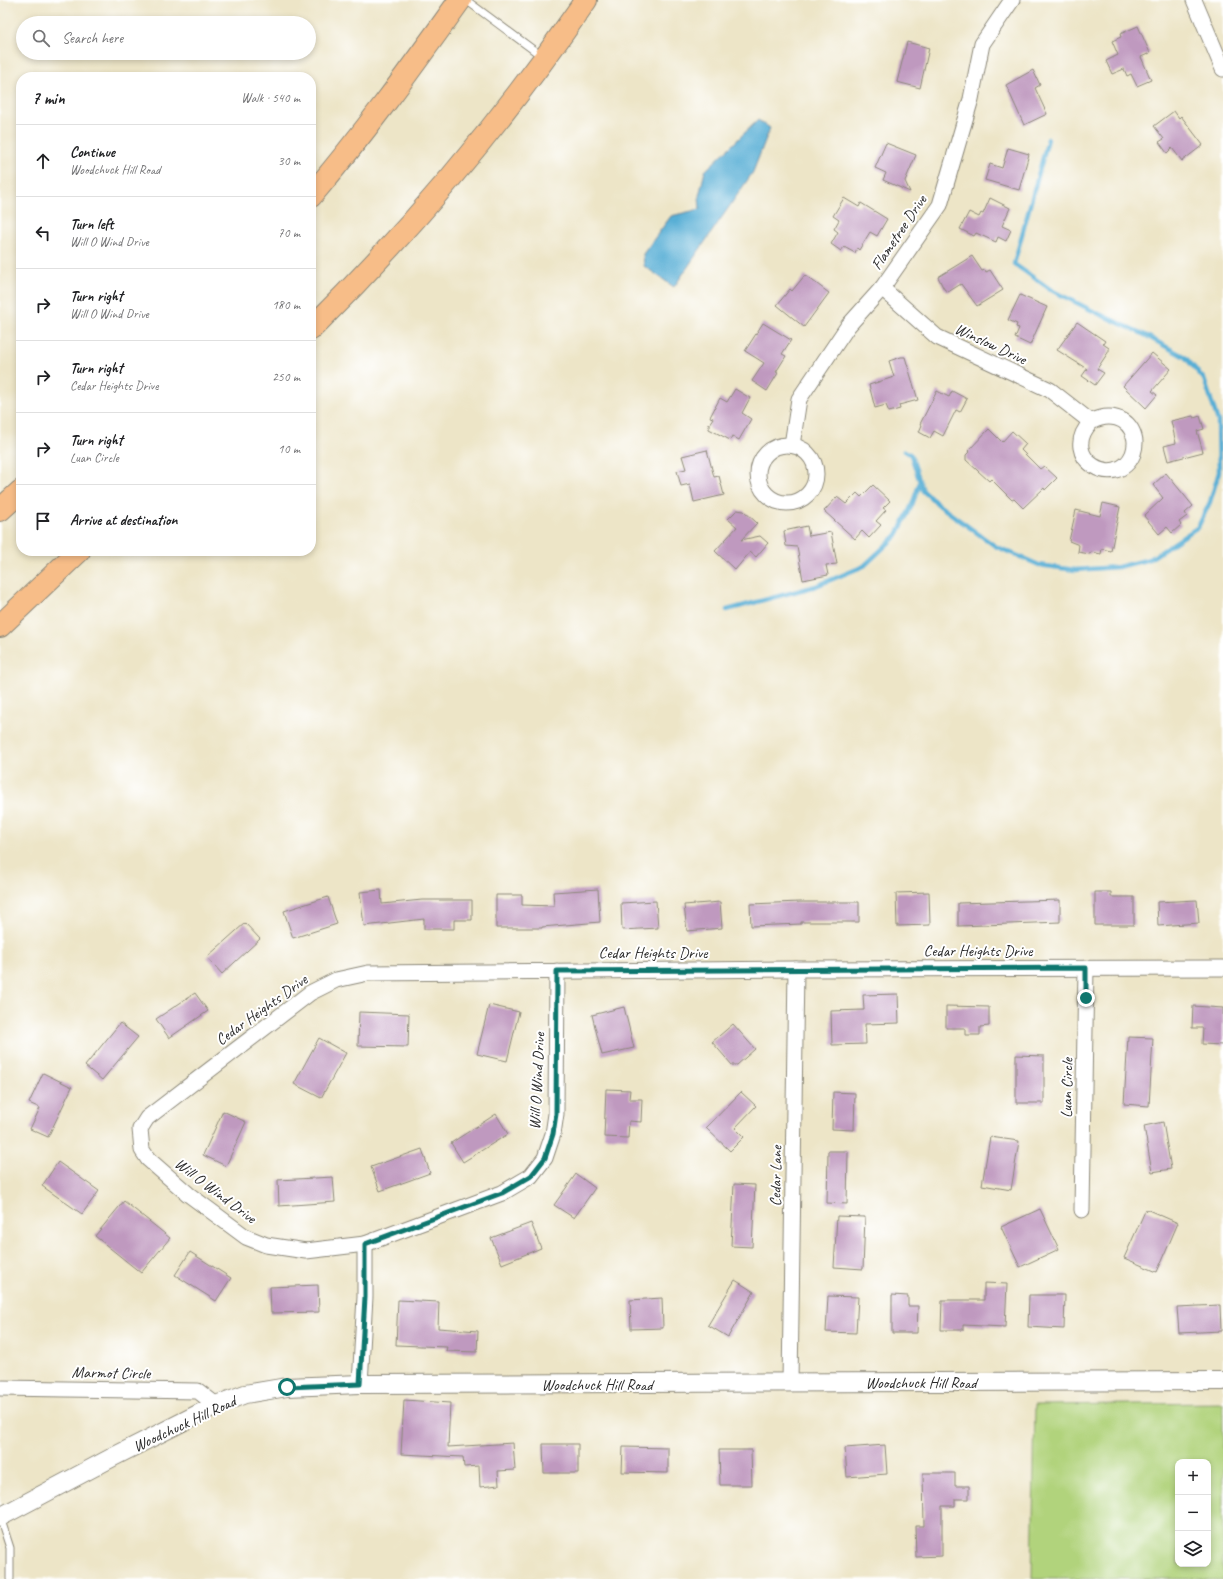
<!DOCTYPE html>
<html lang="en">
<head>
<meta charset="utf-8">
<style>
	:root { --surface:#fff; --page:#f6f6f6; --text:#202124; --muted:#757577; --line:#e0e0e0 }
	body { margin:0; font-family:Caveat,sans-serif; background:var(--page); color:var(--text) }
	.controls { position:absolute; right:12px; bottom:12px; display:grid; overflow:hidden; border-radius:8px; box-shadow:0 2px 6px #0003 }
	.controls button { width:36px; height:36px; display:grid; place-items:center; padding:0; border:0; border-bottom:1px solid var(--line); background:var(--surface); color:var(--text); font:20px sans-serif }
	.stop { position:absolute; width:12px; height:12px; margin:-9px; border:3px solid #0f766e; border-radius:50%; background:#fff }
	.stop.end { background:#0f766e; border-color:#fff; box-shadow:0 1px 4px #0008 }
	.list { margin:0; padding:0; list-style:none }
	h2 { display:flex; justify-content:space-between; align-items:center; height:52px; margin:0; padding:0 16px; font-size:17px }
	h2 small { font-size:13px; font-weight:400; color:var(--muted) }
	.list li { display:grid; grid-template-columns:26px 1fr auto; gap:12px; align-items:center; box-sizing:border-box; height:72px; padding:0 16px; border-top:1px solid var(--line) }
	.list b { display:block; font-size:15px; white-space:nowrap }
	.list p { margin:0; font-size:13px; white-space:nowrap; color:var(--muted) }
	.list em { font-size:13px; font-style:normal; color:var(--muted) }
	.icon { flex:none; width:22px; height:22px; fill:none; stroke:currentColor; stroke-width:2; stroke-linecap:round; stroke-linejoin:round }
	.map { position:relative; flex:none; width:1223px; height:1579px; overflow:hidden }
	.search { position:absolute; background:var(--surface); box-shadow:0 2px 6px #0003; left:16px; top:16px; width:300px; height:44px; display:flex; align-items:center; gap:10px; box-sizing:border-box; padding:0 14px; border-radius:22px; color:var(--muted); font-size:15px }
	.panel { position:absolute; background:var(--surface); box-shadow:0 2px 6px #0003; left:16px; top:72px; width:300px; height:484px; border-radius:16px }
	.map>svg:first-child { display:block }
</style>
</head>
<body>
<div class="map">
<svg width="1223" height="1579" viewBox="0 0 1223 1579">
	<rect width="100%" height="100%" fill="#fff"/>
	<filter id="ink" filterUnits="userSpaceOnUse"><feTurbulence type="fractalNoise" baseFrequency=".025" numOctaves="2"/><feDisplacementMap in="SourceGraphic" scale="8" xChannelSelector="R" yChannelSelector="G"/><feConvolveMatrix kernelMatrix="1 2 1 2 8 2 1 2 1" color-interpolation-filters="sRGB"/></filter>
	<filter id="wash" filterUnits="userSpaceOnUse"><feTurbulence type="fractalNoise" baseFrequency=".012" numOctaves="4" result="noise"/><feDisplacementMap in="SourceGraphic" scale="16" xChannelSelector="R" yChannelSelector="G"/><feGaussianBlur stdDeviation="0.9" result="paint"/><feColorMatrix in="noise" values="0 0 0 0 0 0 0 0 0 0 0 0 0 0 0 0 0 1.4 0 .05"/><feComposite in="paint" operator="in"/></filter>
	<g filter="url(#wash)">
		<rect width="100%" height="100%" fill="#ede5c7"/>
		<path fill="#b1d37b" stroke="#6e7f53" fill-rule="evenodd" d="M1223 1403V1579H1032L1035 1405ZM1178 1462H1208V1564H1178Z"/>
		<polygon fill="#59afd5" stroke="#426d80" points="758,120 770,128 753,172 674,287 644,266 643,254 671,216 700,209 699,196 705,171"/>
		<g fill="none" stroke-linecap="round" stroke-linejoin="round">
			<g stroke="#59afd5" stroke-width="4.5">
				<polyline points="920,482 923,491 940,506 995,546 1039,565 1075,570 1118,567 1150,559 1198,527 1210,502 1219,472 1218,421 1204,379 1185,357 1143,334 1097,313 1053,291 1014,264 1048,139"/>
				<polyline points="727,610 816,586 864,566 897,535 912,505 920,482 911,455 905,451"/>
			</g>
		</g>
		<g id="blocks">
			<g fill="#bf99bf">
				<polygon points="1138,26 1150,53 1141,57 1151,80 1137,86 1131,74 1127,76 1124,69 1112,74 1106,61 1118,55 1112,41 1121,37 1120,34"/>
				<polygon points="907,42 929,48 920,88 897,82"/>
				<polygon points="1033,70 1040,85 1035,88 1047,114 1024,125 1006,85"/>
				<polygon points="1174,111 1179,118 1181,116 1203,145 1182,161 1172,148 1167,153 1159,142 1164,139 1154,126"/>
				<polygon points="886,143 916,155 905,181 910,192 883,180 886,173 875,168"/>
				<polygon points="1008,148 1029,154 1019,190 985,180 990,164 1002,168"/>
				<polygon points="844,198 859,207 861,203 887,219 877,236 870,232 859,250 857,248 855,253 844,247 841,251 831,244 838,232 834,229 839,220 833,216"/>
				<polygon points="990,198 1010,208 1002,226 1011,230 1006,241 998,237 996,242 976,233 974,236 960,229 969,212 979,217 981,213 983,214"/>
				<polygon points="972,256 982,271 985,270 986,272 990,270 1003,290 977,306 961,284 948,292 944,289 938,277"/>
				<polygon points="805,275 829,293 804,327 777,305 790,289 792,291"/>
				<polygon points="1020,295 1047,307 1030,345 1015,338 1019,328 1016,327 1017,324 1008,320"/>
				<polygon points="1077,322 1105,341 1103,344 1109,348 1109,351 1097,369 1104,373 1095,385 1082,376 1087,369 1057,350"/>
				<polygon points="763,323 791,340 782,354 786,356 776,372 778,373 767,391 752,381 764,363 745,351"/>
				<polygon points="1152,353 1171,369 1152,391 1157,395 1146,408 1123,386"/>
				<polygon points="901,357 905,357 918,400 899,405 900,409 889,412 886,405 875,408 869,385 894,377 889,361"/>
				<polygon points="735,389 750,398 742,413 751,419 739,440 732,436 730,440 709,429 709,424 713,418 710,417 720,398 727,402"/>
				<polygon points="937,391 949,397 952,391 967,399 960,412 956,410 943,436 934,431 930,438 919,432 922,425 920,424"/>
				<polygon points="1193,416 1194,418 1200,416 1204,429 1197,431 1203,452 1168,461 1164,446 1176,443 1171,421"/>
				<polygon points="989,429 1002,442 1012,431 1026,444 1021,450 1040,469 1044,466 1057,478 1045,490 1044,488 1023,508 1014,499 1012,500 991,479 989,481 966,460 966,455 969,452 968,451"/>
				<polygon points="707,450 714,477 719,476 724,495 694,502 690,484 681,486 677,471 686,469 682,456"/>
				<polygon points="1166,473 1193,506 1185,513 1187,516 1179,522 1181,525 1172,533 1167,527 1159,534 1144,516 1163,498 1153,485"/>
				<polygon points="873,485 890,501 883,508 886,510 876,521 881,525 869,538 862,531 855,539 824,511 837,497 846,504 857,493 861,497"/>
				<polygon points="1103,503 1120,507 1111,551 1102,549 1101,554 1091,552 1090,554 1078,552 1079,545 1069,541 1076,510 1100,516"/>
				<polygon points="737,510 744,511 757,523 741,540 760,536 768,543 756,557 750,552 735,570 715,551 737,527 728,519"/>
				<polygon points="807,526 809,536 831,532 837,564 826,565 828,575 803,580 797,547 786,546 784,531"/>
				<polygon points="598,889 600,922 542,927 542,928 496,928 496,895 522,895 522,905 554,906 553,892"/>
				<polygon points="381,890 382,904 422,900 472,900 472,920 454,920 454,929 424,929 424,919 364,926 360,892"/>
				<polygon points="929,892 930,925 897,926 896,893"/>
				<polygon points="1095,892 1111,892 1111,897 1134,897 1134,925 1095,925"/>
				<polygon points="328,897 337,924 293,938 284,911"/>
				<polygon points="1060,900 1060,922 958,926 958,903"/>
				<polygon points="1197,900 1199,923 1158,926 1157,902"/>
				<polygon points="656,901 658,928 622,930 621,903"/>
				<polygon points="720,902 722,928 687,931 684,905"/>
				<polygon points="800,902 859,902 859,922 801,922 801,924 751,926 750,904"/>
				<polygon points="245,923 260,939 222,974 207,957"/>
				<polygon points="195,993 208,1011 169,1038 156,1019"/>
				<polygon points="898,994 899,1023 865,1024 866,1044 832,1045 831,1011 864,1010 863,995"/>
				<polygon points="489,1005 519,1012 507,1061 477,1054"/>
				<polygon points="946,1006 989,1007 989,1026 980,1027 980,1035 965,1035 965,1028 946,1028"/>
				<polygon points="1193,1006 1223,1008 1223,1045 1202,1044 1203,1028 1192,1028"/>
				<polygon points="624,1007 634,1048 602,1055 592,1015"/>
				<polygon points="359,1012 409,1014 408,1047 358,1046"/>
				<polygon points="120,1023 138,1037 102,1080 85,1066"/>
				<polygon points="733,1024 755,1049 737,1065 732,1065 712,1042"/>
				<polygon points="1128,1037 1153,1038 1149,1106 1124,1104"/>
				<polygon points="319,1038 346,1053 321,1098 294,1084"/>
				<polygon points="1016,1055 1044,1056 1044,1103 1016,1103"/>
				<polygon points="43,1073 72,1087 48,1137 30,1129 40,1108 29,1103"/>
				<polygon points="606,1089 630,1090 629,1099 642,1099 641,1122 629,1121 628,1138 604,1137"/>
				<polygon points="741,1092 756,1106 735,1128 744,1137 730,1151 706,1128"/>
				<polygon points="833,1092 855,1093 854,1130 832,1129"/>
				<polygon points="223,1111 246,1122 226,1166 203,1155"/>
				<polygon points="496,1114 508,1134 463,1162 451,1143"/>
				<polygon points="1163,1122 1171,1169 1152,1172 1144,1126"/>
				<polygon points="990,1137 1019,1141 1011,1190 982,1185"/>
				<polygon points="422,1149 430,1173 380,1191 371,1167"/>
				<polygon points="828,1151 848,1151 847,1204 827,1203"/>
				<polygon points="58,1162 99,1191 82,1214 42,1186"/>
				<polygon points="576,1174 595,1188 574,1218 554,1205"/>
				<polygon points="333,1177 335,1202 279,1206 278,1180"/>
				<polygon points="734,1184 755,1185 752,1247 731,1246"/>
				<polygon points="124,1201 170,1238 141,1273 95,1236"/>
				<polygon points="1040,1209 1059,1249 1020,1267 1001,1227"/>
				<polygon points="1146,1209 1178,1223 1157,1272 1124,1258"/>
				<polygon points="837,1216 865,1217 863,1269 834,1267"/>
				<polygon points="531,1223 541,1248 502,1264 491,1238"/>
				<polygon points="190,1252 231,1278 216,1301 175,1275"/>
				<polygon points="735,1280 754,1292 728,1337 708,1325"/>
				<polygon points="984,1283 1007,1284 1005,1327 963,1325 963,1330 941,1330 942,1300 984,1300"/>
				<polygon points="318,1285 319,1312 271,1313 270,1287"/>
				<polygon points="892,1295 908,1296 908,1306 918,1306 917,1333 892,1333"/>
				<polygon points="1029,1295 1065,1295 1064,1329 1028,1327"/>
				<polygon points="828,1296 858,1297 856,1333 826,1332"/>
				<polygon points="662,1298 663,1328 631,1329 630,1300"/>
				<polygon points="398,1300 439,1302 438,1328 478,1331 477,1352 446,1351 447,1347 396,1345"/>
				<polygon points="1220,1305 1221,1331 1179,1333 1177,1307"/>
				<polygon points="404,1400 450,1403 448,1447 513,1443 515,1470 498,1471 499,1485 480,1487 479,1466 464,1467 463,1457 401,1454"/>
				<polygon points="543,1444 578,1444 578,1473 544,1473"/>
				<polygon points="885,1445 887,1474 847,1477 845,1448"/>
				<polygon points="623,1447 668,1448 668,1473 622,1472"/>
				<polygon points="719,1450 751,1450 752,1485 720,1485"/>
				<polygon points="923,1473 955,1473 955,1486 969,1486 969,1499 955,1499 955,1506 942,1506 942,1556 916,1557 915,1526 924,1526"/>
			</g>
		</g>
	</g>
	<g filter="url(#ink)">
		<use href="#blocks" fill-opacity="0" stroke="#8c8879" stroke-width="1"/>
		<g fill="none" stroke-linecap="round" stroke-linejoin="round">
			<defs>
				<g id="service">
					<polyline points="466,0 543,57"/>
					<polyline points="0,1517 10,1548 10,1579"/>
				</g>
				<g id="minor">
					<polyline points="1194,0 1223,69"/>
					<path d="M882 288 937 337 1050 390 1091 422C1057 458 1117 492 1133 454 1135 448 1136 442 1134 436 1128 416 1108 413 1091 422"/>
					<circle cx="787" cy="474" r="29"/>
					<polyline points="792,445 799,399 848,326 882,288 940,205 971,99 982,44 1012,0"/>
					<polyline points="557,971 556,1114 553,1134 545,1158 531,1176 502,1193 365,1244 306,1251 266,1245 246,1237 188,1194 148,1159 142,1150 140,1129 147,1118 310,993 336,980 368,973 796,969 1223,968"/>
					<polyline points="1082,1210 1086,968"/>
					<polyline points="790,1383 796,969"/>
					<polyline points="360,1384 365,1297 365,1244"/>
					<polyline points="0,1388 198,1391 216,1405"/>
				</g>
				<polyline id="tertiary" points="0,1517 113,1457 216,1405 245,1394 287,1387 360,1384 1223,1381"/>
				<g id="motorway">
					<path d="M311 196C365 133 412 67 460 0"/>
					<path d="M311 329C413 228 505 118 586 0"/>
					<polyline points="0,510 21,491"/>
					<polyline points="0,626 79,551"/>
				</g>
			</defs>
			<use href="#service" stroke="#8c8879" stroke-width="9"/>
			<use href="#minor" stroke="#8c8879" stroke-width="17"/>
			<use href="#tertiary" stroke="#8c8879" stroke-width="20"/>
			<use href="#motorway" stroke="#8c8879" stroke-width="24"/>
			<use href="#service" stroke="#fff" stroke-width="7"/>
			<use href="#minor" stroke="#fff" stroke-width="15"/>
			<use href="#tertiary" stroke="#fff" stroke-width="18"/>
			<use href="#motorway" stroke="#f7bd88" stroke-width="22"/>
		</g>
	</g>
	<g fill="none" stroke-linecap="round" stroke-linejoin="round" filter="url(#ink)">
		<polyline stroke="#0f766e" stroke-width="5" points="287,1387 360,1384 365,1297 365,1244 502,1193 531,1176 545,1158 553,1134 556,1114 557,971 1086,968 1086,998"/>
	</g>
	<g text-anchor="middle" stroke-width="4" stroke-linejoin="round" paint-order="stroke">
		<g font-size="16" fill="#2b2b2b" stroke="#fff">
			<text transform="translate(898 232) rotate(-56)" y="6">Flametree Drive</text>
			<text transform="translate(991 343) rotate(25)" y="6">Winslow Drive</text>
			<text x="978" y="956">Cedar Heights Drive</text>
			<text x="653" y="958">Cedar Heights Drive</text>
			<text transform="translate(261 1009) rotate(-36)" y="6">Cedar Heights Drive</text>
			<text transform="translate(536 1081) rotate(-87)" y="6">Will O Wind Drive</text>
			<text transform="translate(1066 1088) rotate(-89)" y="6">Luan Circle</text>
			<text transform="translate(775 1176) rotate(-89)" y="6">Cedar Lane</text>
			<text transform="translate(216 1190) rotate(37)" y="6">Will O Wind Drive</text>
			<text transform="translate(111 1372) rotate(1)" y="6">Marmot Circle</text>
			<text x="921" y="1388">Woodchuck Hill Road</text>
			<text x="597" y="1390">Woodchuck Hill Road</text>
			<text transform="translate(184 1423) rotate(-25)" y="6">Woodchuck Hill Road</text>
		</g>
	</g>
</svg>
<div class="controls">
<button>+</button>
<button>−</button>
<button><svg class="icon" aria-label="layers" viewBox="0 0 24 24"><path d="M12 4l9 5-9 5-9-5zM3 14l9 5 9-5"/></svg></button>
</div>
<div class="stop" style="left:287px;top:1387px"></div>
<div class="stop end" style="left:1086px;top:998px"></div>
<div class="search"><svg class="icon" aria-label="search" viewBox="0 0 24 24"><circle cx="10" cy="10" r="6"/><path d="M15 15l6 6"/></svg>Search here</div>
<section class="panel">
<h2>7 min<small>Walk · 540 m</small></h2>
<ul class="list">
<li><svg class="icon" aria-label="ahead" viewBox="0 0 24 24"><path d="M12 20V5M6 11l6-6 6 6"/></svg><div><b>Continue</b><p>Woodchuck Hill Road</p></div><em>30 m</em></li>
<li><svg class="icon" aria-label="left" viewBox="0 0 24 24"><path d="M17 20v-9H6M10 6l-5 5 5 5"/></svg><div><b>Turn left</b><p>Will O Wind Drive</p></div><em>70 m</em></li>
<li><svg class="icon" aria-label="right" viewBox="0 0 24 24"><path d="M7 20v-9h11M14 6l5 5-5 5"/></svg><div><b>Turn right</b><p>Will O Wind Drive</p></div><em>180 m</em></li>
<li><svg class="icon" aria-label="right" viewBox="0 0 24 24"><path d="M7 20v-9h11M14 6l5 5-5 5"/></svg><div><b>Turn right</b><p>Cedar Heights Drive</p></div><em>250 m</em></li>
<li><svg class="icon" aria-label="right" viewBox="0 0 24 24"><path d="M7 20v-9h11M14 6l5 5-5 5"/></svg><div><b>Turn right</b><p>Luan Circle</p></div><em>10 m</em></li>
<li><svg class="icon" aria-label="arrive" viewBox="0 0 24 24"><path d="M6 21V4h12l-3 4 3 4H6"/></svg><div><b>Arrive at destination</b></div></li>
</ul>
</section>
</div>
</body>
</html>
